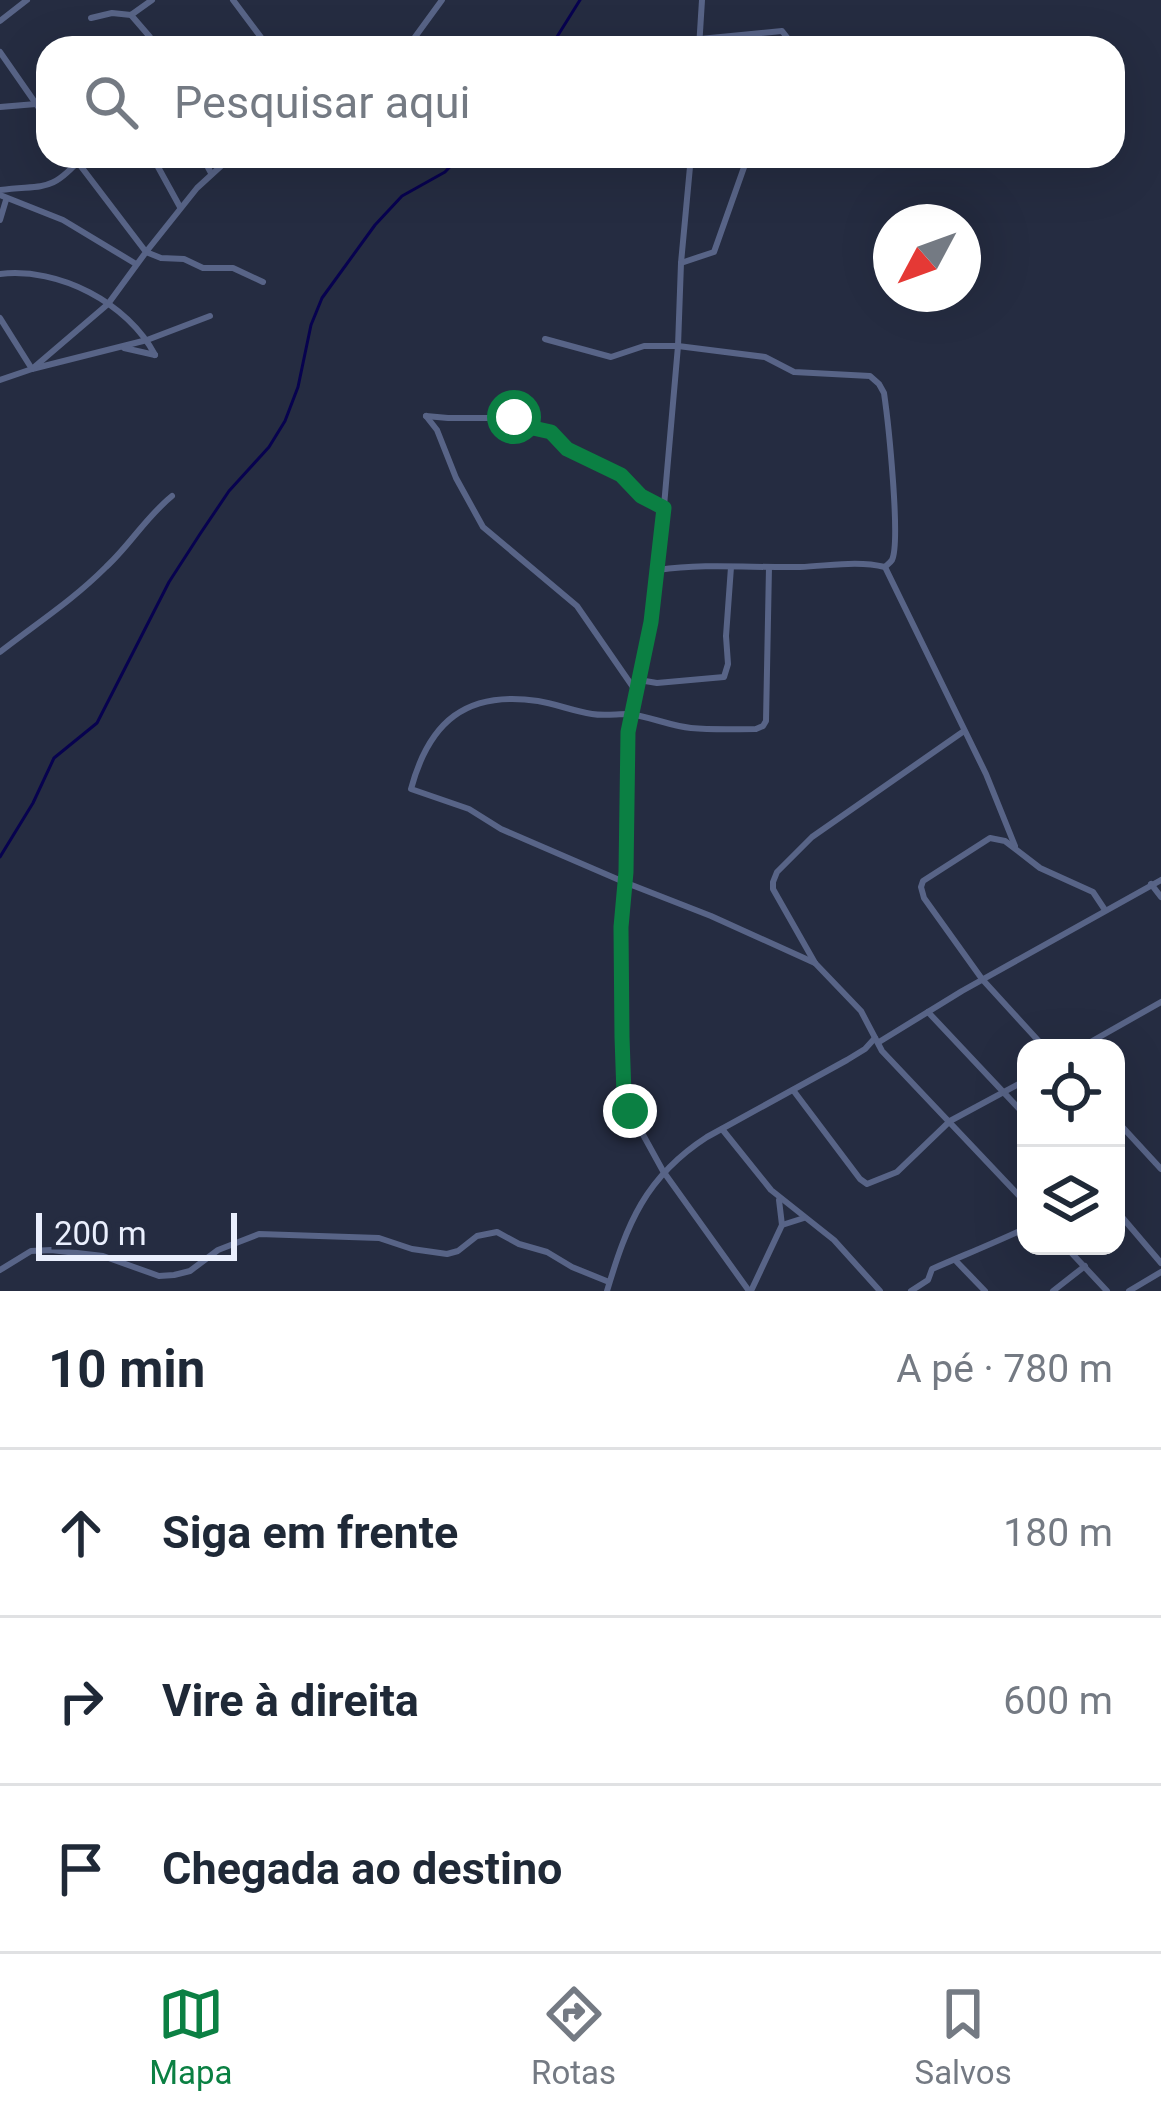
<!DOCTYPE html>
<html lang="pt">
<head>
<meta charset="utf-8">
<style>
	:root { --surface:#fff; --page:#f6f6f7; --text:#1f2937; --muted:#747a83; --line:#e0e1e3; --accent:#0b8043 }
	body { margin:0; font-family:Roboto,sans-serif; background:var(--page); color:var(--text) }
	.controls { position:absolute; right:36px; bottom:36px; display:grid; overflow:hidden; border-radius:24px; box-shadow:0 12px 48px #0002 }
	.controls button { width:108px; height:108px; display:grid; place-items:center; padding:0; border:0; border-bottom:3px solid var(--line); background:var(--surface); color:var(--text); font:60px sans-serif }
	.compass { position:absolute; left:873px; top:204px; width:108px; height:108px; border-radius:50%; background:var(--surface); box-shadow:0 12px 48px #0002; rotate:229deg }
	.scale { position:absolute; left:36px; bottom:30px; width:201px; box-sizing:border-box; padding-left:12px; border:6px solid #eaeffd; border-top:0; font-size:33px; line-height:42px; white-space:nowrap; color:#eaeffd; -webkit-text-stroke:9px #252c41; paint-order:stroke }
	.stop { position:absolute; width:36px; height:36px; margin:-27px; border:9px solid #0b8043; border-radius:50%; background:#fff }
	.stop.end { background:#0b8043; border-color:#fff; box-shadow:0 3px 12px #0008 }
	.list { margin:0; padding:0; list-style:none }
	h2 { display:flex; justify-content:space-between; align-items:center; height:156px; margin:0; padding:0 48px; font-size:51px }
	h2 small { font-size:39px; font-weight:400; color:var(--muted) }
	.list li { display:grid; grid-template-columns:78px 1fr auto; gap:36px; align-items:center; box-sizing:border-box; height:168px; padding:0 48px; border-top:3px solid var(--line) }
	.list b { display:block; font-size:45px; white-space:nowrap }
	.list em { font-size:39px; font-style:normal; color:var(--muted) }
	.icon { flex:none; width:66px; height:66px; fill:none; stroke:currentColor; stroke-width:2; stroke-linecap:round; stroke-linejoin:round }
	.map { position:relative; flex:none; width:1161px; height:1291px; overflow:hidden }
	.search { position:absolute; background:var(--surface); box-shadow:0 12px 48px #0002; left:36px; right:36px; top:36px; height:132px; display:flex; align-items:center; gap:30px; box-sizing:border-box; padding:0 42px; border-radius:36px; color:var(--muted); font-size:45px }
	.sheet { height:660px; background:var(--surface) }
	nav { display:flex; justify-content:space-around; align-items:center; box-sizing:border-box; height:168px; border-top:3px solid var(--line); background:var(--surface); font-size:33px; color:var(--muted) }
	nav a { display:grid; justify-items:center; gap:6px }
	nav .on { color:var(--accent) }
	.map>svg:first-child { display:block }
</style>
</head>
<body>
<div class="map">
<svg width="1161" height="1291" viewBox="0 0 1161 1291">
	<rect width="100%" height="100%" fill="#252c41"/>
	<g fill="none" stroke-linecap="round" stroke-linejoin="round">
		<g stroke="#07024f" stroke-width="3">
			<polyline points="550,48 580,0"/>
			<polyline points="0,857 33,803 54,758 97,723 169,582 200,534 229,491 269,447 285,421 298,387 311,325 322,298 375,225 402,196 445,172 460,156"/>
		</g>
		<g stroke="#586487" stroke-width="6">
			<polyline points="233,0 269,48"/>
			<polyline points="131,15 150,37 152,48"/>
			<polyline points="91,18 112,13 131,15 152,0"/>
			<polyline points="0,21 27,0"/>
			<polyline points="700,39 782,31 789,40 789,48"/>
			<polyline points="407,48 442,0"/>
			<polyline points="699,48 702,0"/>
			<polyline points="0,52 48,121"/>
			<polyline points="0,107 48,103"/>
			<polyline points="152,156 180,207"/>
			<polyline points="202,156 211,173"/>
			<polyline points="232,156 197,188 146,252 161,258 184,259 203,268 233,268 263,282"/>
			<polyline points="691,156 681,263 678,346 657,586 628,732 628,833 621,927 624,1093 630,1111 663,1171 749,1291"/>
			<path d="M0 190C45 184 50 194 83 156"/>
			<polyline points="0,195 63,220 136,264"/>
			<polyline points="0,220 6,200"/>
			<polyline points="681,263 714,252 748,156"/>
			<path d="M0 274C59 267 128 303 155 355"/>
			<polyline points="0,318 32,369 147,340 210,316"/>
			<path d="M545 339 611 357 644 346H678L765 357 794 372 870 376 879 384 884 393C888 420 901 541 892 560 890 563 887 565 885 567"/>
			<polyline points="124,348 155,355"/>
			<polyline points="0,380 32,369 108,304 146,252 73,156"/>
			<polyline points="426,416 437,430 456,478 483,527 577,606 635,690"/>
			<polyline points="426,416 448,418 518,418 533,428 551,432 567,449 621,475 641,496 663,508"/>
			<path d="M769 567 766 721 763 726 756 729C734 729 713 730 691 728 670 726 649 716 628 714 616 714 604 716 592 714 573 711 556 704 538 701 466 690 429 722 411 789L469 809 501 829 624 882 711 916 815 963"/>
			<polyline points="885,567 986,774 1015,846"/>
			<path d="M658 570C706 563 752 568 800 567 829 566 857 560 885 567"/>
			<path d="M0 652C37 623 72 601 106 567 130 545 146 517 172 496"/>
			<polyline points="639,680 657,683 724,677 728,664 726,636 731,567"/>
			<polyline points="964,731 812,837 777,872 773,882 773,889 815,963 861,1011 882,1051 1026,1203"/>
			<polyline points="1151,884 1161,897"/>
			<polyline points="928,1012 1026,1116"/>
			<polyline points="879,1042 962,991 1161,880"/>
			<polyline points="1045,1048 982,979 924,898 921,887 923,881 990,838 1005,841 1040,868 1093,892 1105,910"/>
			<polyline points="1080,1048 1161,1002"/>
			<polyline points="793,1090 860,1179 867,1184 897,1172 950,1121 1026,1080"/>
			<polyline points="1116,1120 1161,1169"/>
			<polyline points="722,1129 771,1190 834,1240 880,1291"/>
			<polyline points="1116,1210 1161,1263"/>
			<polyline points="782,1225 804,1218"/>
			<polyline points="1065,1246 1107,1291"/>
			<polyline points="956,1261 985,1291"/>
			<polyline points="0,1270 31,1251 51,1250 103,1256 159,1276 174,1275 190,1271 218,1250 259,1234 379,1238 412,1249 447,1254 458,1251 477,1236 497,1232 519,1244 547,1252 572,1267 609,1282"/>
			<path d="M607 1291C627 1224 645 1177 707 1137L847 1060 865 1049 875 1038"/>
			<polyline points="751,1291 782,1225 779,1200"/>
			<path d="M911 1291 928 1280 932 1269C964 1255 994 1243 1026 1228"/>
			<polyline points="1053,1291 1085,1266"/>
			<polyline points="1129,1291 1161,1272"/>
		</g>
	</g>
	<g fill="none" stroke-linecap="round" stroke-linejoin="round">
		<polyline stroke="#0b8043" stroke-width="15" points="514,417 533,428 551,432 567,449 621,475 641,496 664,508 651,622 628,732 626,872 621,927 622,1037 624,1094 630,1111"/>
	</g>
</svg>
<div class="controls">
<button><svg class="icon" aria-label="locate" viewBox="0 0 24 24"><circle cx="12" cy="12" r="6"/><path d="M12 2v4M12 18v4M2 12h4M18 12h4"/></svg></button>
<button><svg class="icon" aria-label="layers" viewBox="0 0 24 24"><path d="M12 4l9 5-9 5-9-5zM3 14l9 5 9-5"/></svg></button>
</div>
<svg class="compass" viewBox="-18 -18 36 36"><path d="M0-13l5 13h-10z" fill="#e53935"/><path d="M0 13l5-13h-10z" fill="#747a83"/></svg>
<div class="scale">200 m</div>
<div class="stop" style="left:514px;top:417px"></div>
<div class="stop end" style="left:630px;top:1111px"></div>
<div class="search"><svg class="icon" aria-label="search" viewBox="0 0 24 24"><circle cx="10" cy="10" r="6"/><path d="M15 15l6 6"/></svg>Pesquisar aqui</div>
</div>
<section class="sheet">
<h2>10 min<small>A pé · 780 m</small></h2>
<ul class="list">
<li><svg class="icon" aria-label="ahead" viewBox="0 0 24 24"><path d="M12 20V5M6 11l6-6 6 6"/></svg><div><b>Siga em frente</b></div><em>180 m</em></li>
<li><svg class="icon" aria-label="right" viewBox="0 0 24 24"><path d="M7 20v-9h11M14 6l5 5-5 5"/></svg><div><b>Vire à direita</b></div><em>600 m</em></li>
<li><svg class="icon" aria-label="arrive" viewBox="0 0 24 24"><path d="M6 21V4h12l-3 4 3 4H6"/></svg><div><b>Chegada ao destino</b></div></li>
</ul>
</section>
<nav>
<a class="on"><svg class="icon" aria-label="map" viewBox="0 0 24 24"><path d="M3 6l6-2 6 2 6-2v14l-6 2-6-2-6 2zM9 4v14M15 6v14"/></svg>Mapa</a>
<a><svg class="icon" aria-label="directions" viewBox="0 0 24 24"><path d="M12 3l9 9-9 9-9-9zM9 14v-3h6M13 9l2 2-2 2"/></svg>Rotas</a>
<a><svg class="icon" aria-label="saved" viewBox="0 0 24 24"><path d="M7 4h10v16l-5-4-5 4z"/></svg>Salvos</a>
</nav>
</body>
</html>
